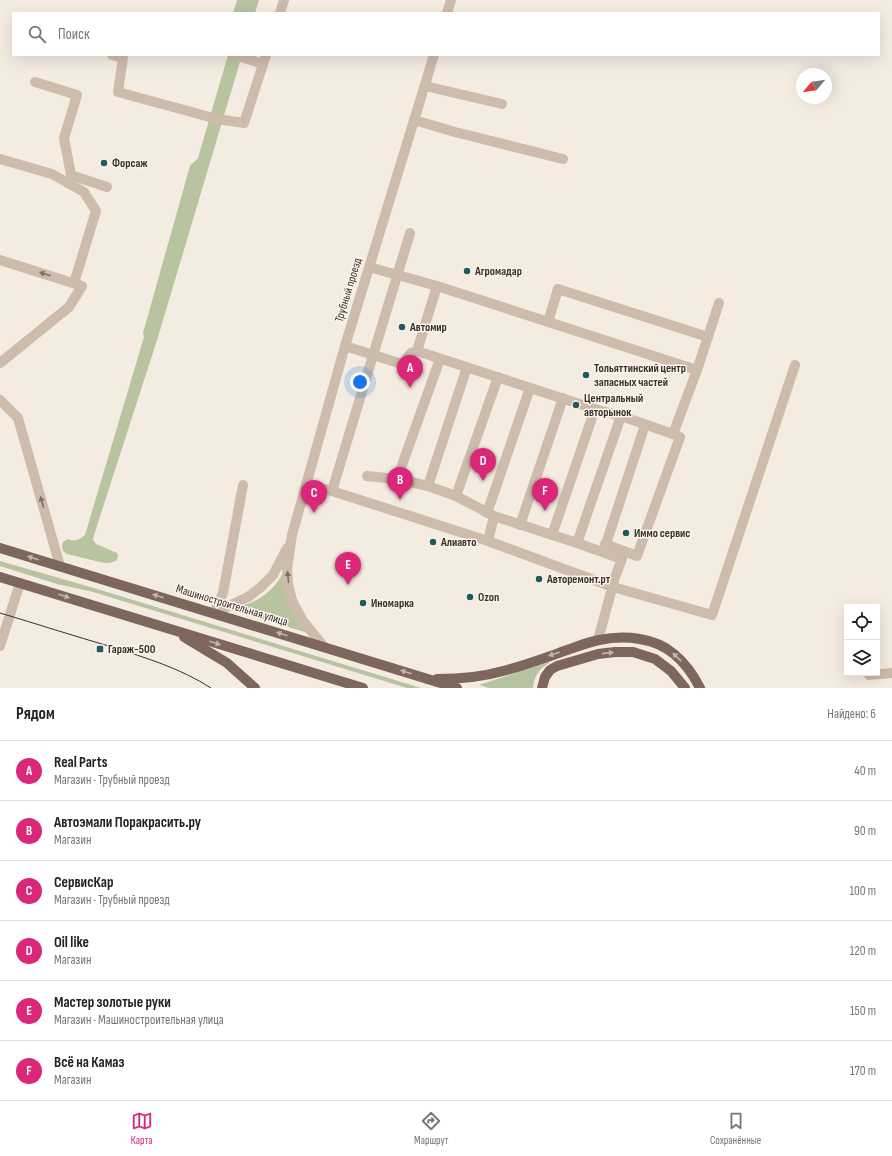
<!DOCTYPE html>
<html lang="ru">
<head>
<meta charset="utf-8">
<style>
	:root { --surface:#fff; --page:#f2f2f2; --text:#222; --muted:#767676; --line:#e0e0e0; --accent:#db2777 }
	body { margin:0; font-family:"Sofia Sans Condensed",sans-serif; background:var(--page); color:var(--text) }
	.controls { position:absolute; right:12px; bottom:12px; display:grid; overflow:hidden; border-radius:0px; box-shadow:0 4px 16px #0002 }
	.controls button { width:36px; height:36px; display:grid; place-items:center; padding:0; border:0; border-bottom:1px solid var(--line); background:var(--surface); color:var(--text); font:20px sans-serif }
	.compass { position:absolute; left:796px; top:68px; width:36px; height:36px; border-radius:50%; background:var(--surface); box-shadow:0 4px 16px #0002; rotate:241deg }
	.you { position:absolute; left:360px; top:382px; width:14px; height:14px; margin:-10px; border:3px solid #fff; border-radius:50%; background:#1a73e8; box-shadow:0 0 0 6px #1a73e833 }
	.badge { display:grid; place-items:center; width:26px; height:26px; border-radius:50%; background:var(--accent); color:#fff; font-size:13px; font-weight:700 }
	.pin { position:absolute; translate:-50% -33px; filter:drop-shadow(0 1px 2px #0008) }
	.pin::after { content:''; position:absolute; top:21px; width:14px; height:12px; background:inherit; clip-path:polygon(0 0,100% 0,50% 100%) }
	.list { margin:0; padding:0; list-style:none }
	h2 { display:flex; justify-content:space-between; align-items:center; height:52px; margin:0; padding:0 16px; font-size:17px }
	h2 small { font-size:13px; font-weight:400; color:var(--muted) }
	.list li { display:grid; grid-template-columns:26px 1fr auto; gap:12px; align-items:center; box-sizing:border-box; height:60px; padding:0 16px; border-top:1px solid var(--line) }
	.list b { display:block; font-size:15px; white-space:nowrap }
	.list p { margin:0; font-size:13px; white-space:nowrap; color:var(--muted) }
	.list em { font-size:13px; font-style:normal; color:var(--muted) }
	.icon { flex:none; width:22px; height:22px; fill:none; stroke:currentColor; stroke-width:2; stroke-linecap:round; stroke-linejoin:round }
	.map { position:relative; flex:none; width:892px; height:688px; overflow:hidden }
	.search { position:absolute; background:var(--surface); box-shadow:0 4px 16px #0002; left:12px; right:12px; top:12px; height:44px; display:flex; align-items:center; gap:10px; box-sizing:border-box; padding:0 14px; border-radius:0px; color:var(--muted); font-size:15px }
	.sheet { height:412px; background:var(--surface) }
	nav { display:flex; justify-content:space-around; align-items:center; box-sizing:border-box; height:56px; border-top:1px solid var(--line); background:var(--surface); font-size:11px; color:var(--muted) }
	nav a { display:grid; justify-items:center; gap:2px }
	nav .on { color:var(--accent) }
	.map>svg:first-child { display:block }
</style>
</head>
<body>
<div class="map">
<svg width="892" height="688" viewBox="0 0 892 688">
	<rect width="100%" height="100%" fill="#f4ebe1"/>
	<g fill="#b8c4a0">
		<polygon points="237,0 259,0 255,13 233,13"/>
		<path d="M228 55H242L158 337 94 535 93 540 96 544 117 553 118 556 117 560 110 563H104L67 554C62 551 61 547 63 542L68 539C74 542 79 540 85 535L144 337 143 333 190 166C193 162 196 161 198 158Z"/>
		<polygon points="0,561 94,588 421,688 407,688 93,592 57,584 0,566"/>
		<path d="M286 566 308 633 229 609C256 604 276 592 286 566Z"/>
		<path d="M549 662V663C539 669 534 676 533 688H489L479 685Z"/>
	</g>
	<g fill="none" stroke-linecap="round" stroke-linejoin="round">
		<g stroke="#cdbbac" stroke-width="10">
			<polyline points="280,13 284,0"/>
			<polyline points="447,13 451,0"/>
			<polyline points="112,55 123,58 118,92 217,119 244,123 266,55"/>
			<polyline points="235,55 263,64"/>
			<polyline points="35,82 77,95 64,138 71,175 107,187"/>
			<polyline points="425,86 502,104"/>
			<polyline points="414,120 455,132 563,159"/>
			<polyline points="0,159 52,174 84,192 96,211 74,283"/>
			<polyline points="410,233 332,491 488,541 613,587 712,615 795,365"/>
			<polyline points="0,260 82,286 69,307 0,363"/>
			<polyline points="369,267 437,286 697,370"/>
			<polyline points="548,322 558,289 708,337"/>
			<polyline points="345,346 402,364 411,353 417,351 595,409 621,416 673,434"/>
			<polyline points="417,351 437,286"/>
			<polyline points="0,400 18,418 60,566"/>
			<polyline points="367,476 397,479 428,486 456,496 494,516 577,543 622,559 615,577 598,640"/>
			<polyline points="397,479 440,359"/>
			<polyline points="306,484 332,491"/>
			<polyline points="428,486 467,367"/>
			<polyline points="456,496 498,377"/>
			<polyline points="487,513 530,388"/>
			<polyline points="520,525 563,398"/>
			<polyline points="552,535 595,409"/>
			<polyline points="488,541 494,516"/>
			<polyline points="577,543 621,416"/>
			<polyline points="605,544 637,556 680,437 673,434 697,370 719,303"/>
			<polyline points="604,550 645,425"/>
			<polyline points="214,613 223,593 243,485"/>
			<polyline points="214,613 248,597 261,587 273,575 287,548"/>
			<polyline points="0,646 20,583"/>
			<polyline points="324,647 303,621 292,601 288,584 287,569 292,535 345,346 434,55"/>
			<polyline points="869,675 892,673"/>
		</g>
		<g stroke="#7d675c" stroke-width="10">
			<polyline points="0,548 457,688"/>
			<polyline points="0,577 363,688"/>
			<polyline points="184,637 227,663 255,688"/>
			<path d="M437 679C459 679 482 677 503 671 527 665 550 656 573 648 581 645 590 642 599 640 624 635 654 637 674 654 685 663 694 676 700 688"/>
			<polyline points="542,688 545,677 550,670 557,666 598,654 615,652 633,652 655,659 671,671 685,688"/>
		</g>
		<path stroke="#3b302b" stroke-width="1" d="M0 613C37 624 74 636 112 647 146 658 180 668 211 688"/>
	</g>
	<defs><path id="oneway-solid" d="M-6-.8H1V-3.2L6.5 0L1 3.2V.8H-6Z"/></defs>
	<g fill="#7d6f65">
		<use href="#oneway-solid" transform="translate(45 274) rotate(-162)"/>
		<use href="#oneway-solid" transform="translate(42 502) rotate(-106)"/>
		<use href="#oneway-solid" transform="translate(288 577) rotate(-95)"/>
	</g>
	<g fill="#c2b5ac">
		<use href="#oneway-solid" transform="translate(33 558) rotate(-163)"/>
		<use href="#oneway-solid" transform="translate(64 596) rotate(17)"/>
		<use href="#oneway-solid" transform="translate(158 596) rotate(-163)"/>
		<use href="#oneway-solid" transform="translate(282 634) rotate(-163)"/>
		<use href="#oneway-solid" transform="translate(215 643) rotate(17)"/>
		<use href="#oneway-solid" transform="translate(608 653) rotate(-6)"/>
		<use href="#oneway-solid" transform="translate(554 654) rotate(162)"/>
		<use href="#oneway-solid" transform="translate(677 657) rotate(-136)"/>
		<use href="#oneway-solid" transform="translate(406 672) rotate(-163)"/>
	</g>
	<g fill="#1f5a5e" stroke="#fbf5ee" stroke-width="1.5">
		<circle cx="104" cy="163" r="4"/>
		<circle cx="467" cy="271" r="4"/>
		<circle cx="402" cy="327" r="4"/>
		<circle cx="586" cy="375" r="4"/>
		<circle cx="576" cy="405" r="4"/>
		<circle cx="626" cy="533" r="4"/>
		<circle cx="433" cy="542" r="4"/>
		<circle cx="539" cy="579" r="4"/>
		<circle cx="470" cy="597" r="4"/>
		<circle cx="363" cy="603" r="4"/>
		<rect x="96" y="645" width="8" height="8" rx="2"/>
	</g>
	<g text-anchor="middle" stroke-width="3" stroke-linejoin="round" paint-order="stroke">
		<g font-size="12" font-weight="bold" fill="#3b302b" stroke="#fbf5ee" text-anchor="start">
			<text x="112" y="167">Форсаж</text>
			<text x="475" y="275">Агромадар</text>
			<text x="410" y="331">Автомир</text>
			<text x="594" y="372">Тольяттинский центр<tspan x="594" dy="14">запасных частей</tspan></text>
			<text x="584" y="402">Центральный<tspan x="584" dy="14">авторынок</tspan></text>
			<text x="634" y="537">Иммо сервис</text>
			<text x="441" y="546">Алиавто</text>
			<text x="547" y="583">Авторемонт.рт</text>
			<text x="478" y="601">Ozon</text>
			<text x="371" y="607">Иномарка</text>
			<text x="108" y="653">Гараж-500</text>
		</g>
		<g font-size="12" fill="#3b302b" stroke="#fbf5ee">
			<text transform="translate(348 290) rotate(-73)" y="4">Трубный проезд</text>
			<text transform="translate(232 605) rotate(17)" y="4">Машиностроительная улица</text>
		</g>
	</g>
</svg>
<div class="controls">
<button><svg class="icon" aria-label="locate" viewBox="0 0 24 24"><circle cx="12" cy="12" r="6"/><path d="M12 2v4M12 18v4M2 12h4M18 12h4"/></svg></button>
<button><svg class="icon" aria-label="layers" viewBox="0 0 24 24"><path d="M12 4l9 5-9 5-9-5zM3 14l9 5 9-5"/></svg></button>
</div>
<svg class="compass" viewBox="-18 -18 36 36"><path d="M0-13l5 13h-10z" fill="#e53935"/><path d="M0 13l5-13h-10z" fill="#767676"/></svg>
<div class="you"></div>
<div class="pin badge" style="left:410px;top:388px">A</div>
<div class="pin badge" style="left:400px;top:500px">B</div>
<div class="pin badge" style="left:314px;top:513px">C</div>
<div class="pin badge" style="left:483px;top:481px">D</div>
<div class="pin badge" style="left:348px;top:585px">E</div>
<div class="pin badge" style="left:545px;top:511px">F</div>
<div class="search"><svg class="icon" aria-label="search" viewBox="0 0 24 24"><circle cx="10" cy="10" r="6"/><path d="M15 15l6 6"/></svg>Поиск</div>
</div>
<section class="sheet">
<h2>Рядом<small>Найдено: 6</small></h2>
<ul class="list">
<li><span class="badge">A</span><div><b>Real Parts</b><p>Магазин · Трубный проезд</p></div><em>40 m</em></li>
<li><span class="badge">B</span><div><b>Автоэмали Поракрасить.ру</b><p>Магазин</p></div><em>90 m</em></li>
<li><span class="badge">C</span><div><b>СервисКар</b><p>Магазин · Трубный проезд</p></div><em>100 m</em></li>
<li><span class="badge">D</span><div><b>Oil like</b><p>Магазин</p></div><em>120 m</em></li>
<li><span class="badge">E</span><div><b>Мастер золотые руки</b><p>Магазин · Машиностроительная улица</p></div><em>150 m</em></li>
<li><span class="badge">F</span><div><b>Всё на Камаз</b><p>Магазин</p></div><em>170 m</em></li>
</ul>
</section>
<nav>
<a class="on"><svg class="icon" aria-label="map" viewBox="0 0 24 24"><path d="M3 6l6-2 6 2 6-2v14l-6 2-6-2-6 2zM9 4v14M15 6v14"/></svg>Карта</a>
<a><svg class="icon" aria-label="directions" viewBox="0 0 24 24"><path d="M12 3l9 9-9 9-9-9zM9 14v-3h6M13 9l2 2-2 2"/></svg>Маршрут</a>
<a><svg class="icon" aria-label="saved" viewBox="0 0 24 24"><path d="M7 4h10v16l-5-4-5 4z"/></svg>Сохранённые</a>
</nav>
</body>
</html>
